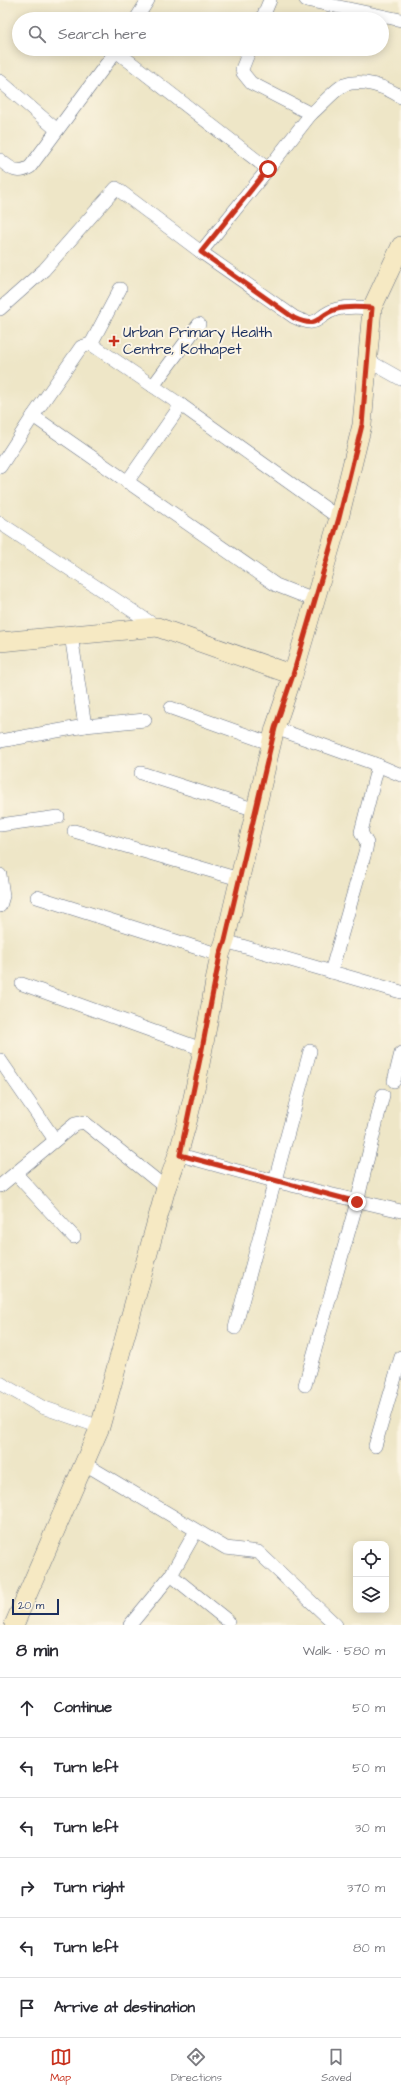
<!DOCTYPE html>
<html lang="en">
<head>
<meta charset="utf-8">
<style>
	:root { --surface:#fff; --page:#f7f7f7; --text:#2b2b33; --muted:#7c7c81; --line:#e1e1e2; --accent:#c8321e }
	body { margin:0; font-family:"Architects Daughter",sans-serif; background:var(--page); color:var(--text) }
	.controls { position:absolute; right:12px; bottom:12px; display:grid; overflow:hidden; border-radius:8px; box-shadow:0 2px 10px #0003 }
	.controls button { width:36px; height:36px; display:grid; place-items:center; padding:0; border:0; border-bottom:1px solid var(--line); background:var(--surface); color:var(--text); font:20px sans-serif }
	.scale { position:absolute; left:12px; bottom:10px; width:47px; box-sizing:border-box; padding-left:4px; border:2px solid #1b2f5e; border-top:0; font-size:11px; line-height:14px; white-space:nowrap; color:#1b2f5e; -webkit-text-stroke:3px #fcf5e5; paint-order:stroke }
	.stop { position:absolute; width:12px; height:12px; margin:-9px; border:3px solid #c8321e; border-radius:50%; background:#fff }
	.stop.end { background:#c8321e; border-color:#fff; box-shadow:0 1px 4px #0008 }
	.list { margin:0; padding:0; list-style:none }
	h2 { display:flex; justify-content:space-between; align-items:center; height:52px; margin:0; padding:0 16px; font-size:17px }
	h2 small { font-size:13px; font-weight:400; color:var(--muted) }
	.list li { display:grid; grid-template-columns:26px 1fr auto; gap:12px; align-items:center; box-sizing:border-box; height:60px; padding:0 16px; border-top:1px solid var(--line) }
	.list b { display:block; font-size:15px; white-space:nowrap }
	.list em { font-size:13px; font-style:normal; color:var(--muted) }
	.icon { flex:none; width:22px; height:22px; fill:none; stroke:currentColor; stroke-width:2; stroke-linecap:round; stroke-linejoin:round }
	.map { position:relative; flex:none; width:401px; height:1625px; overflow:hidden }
	.search { position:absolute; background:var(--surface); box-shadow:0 2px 10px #0003; left:12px; right:12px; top:12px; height:44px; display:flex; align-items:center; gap:10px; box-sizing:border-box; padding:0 14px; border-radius:22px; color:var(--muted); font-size:15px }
	.sheet { height:412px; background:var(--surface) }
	nav { display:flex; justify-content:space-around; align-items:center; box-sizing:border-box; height:56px; border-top:1px solid var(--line); background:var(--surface); font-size:11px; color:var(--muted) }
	nav a { display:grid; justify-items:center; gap:2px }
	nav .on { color:var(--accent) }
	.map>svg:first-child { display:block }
</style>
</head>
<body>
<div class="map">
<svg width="401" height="1625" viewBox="0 0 401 1625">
	<rect width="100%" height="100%" fill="#fcf5e5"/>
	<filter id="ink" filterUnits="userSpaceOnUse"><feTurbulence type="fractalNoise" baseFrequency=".025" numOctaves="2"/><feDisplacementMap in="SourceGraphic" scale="8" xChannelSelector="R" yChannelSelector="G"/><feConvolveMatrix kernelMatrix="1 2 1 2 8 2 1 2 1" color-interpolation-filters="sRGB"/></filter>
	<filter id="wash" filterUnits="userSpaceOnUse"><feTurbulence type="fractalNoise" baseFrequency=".012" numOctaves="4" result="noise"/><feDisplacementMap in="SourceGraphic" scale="16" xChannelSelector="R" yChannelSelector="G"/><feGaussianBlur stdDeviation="0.9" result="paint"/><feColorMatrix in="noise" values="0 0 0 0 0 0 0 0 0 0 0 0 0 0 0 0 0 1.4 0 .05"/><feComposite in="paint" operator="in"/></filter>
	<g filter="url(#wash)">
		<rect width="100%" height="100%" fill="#eee6c7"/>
	</g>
	<g filter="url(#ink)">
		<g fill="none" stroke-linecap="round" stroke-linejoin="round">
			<defs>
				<g id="street">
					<polyline points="306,0 401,20"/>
					<polyline points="136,19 148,0"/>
					<polyline points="262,19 270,0"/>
					<polyline points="250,49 242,69 243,73 251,83 311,114 268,169"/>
					<polyline points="0,81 57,130"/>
					<path d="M311 114C320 107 335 89 344 85 362 78 386 87 401 97"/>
					<path d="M0 160C10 168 17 175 30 167L116 51 268 169 201 252 116 188 44 270 0 309"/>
					<path d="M201 252 294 317C321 330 315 315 337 309 348 306 360 307 372 308"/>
					<polyline points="91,344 120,289"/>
					<polyline points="369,361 401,379"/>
					<polyline points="153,386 199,324"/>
					<polyline points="33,416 81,347 91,344 181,405 339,518"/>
					<polyline points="0,467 33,416 276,585 314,600"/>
					<polyline points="127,482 181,405"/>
					<polyline points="0,523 157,627"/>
					<polyline points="71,635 85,726"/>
					<polyline points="171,708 272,744"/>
					<polyline points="275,728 370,762 401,775"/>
					<polyline points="0,741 85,726 145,720"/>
					<polyline points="141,773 256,810"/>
					<polyline points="0,825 58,817"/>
					<polyline points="74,831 239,879"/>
					<polyline points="0,875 3,896 0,906"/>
					<polyline points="37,897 220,955"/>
					<polyline points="225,941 401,992"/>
					<polyline points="331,972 366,849 367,843 361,832 378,765"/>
					<polyline points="22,984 202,1049"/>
					<polyline points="0,1060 55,1140"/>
					<polyline points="394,1081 401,1053"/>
					<polyline points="180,1155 274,1181 401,1211"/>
					<polyline points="16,1174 74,1237"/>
					<polyline points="0,1186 75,1124 84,1122 166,1188"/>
					<polyline points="235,1328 310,1051"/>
					<polyline points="0,1383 42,1407 100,1427"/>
					<polyline points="305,1385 357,1202 383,1095"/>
					<polyline points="375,1446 401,1357"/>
					<polyline points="85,1464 226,1548 258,1552 336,1625"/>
					<polyline points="171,1575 196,1531"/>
					<polyline points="130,1625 171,1575 228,1621"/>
				</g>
				<g id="secondary">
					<polyline points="0,642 157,627 293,675"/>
					<path d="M14 1625 100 1427 166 1188C195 1115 205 1032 220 955L225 941 275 728 293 675 339 518 362 425 372 308 401 246"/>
				</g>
			</defs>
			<use href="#street" stroke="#656f83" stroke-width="14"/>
			<use href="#secondary" stroke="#656f83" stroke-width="20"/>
			<use href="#street" stroke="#fff" stroke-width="13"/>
			<use href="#secondary" stroke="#f6e9c3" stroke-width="19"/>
		</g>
	</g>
	<g fill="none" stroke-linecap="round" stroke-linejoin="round" filter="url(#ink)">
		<path stroke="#c8321e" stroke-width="5" d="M268 169 201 252 294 318C321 330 315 315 337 309 348 306 360 307 372 308L362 425 339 518 293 675 275 728 225 940 220 955 202 1049 180 1155 357 1202"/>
	</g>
	<path fill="#c8321e" stroke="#fcf5e5" stroke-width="1.5" d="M112 335h4v4h4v4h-4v4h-4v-4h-4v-4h4z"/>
	<g text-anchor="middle" stroke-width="4" stroke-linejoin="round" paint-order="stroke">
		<g font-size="15" fill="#1b2f5e" stroke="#fcf5e5" text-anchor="start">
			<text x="123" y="337">Urban Primary Health<tspan x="123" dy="17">Centre, Kothapet</tspan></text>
		</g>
	</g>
</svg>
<div class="controls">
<button><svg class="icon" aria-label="locate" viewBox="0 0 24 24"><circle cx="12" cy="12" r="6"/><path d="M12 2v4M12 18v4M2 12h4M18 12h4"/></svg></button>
<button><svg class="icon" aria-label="layers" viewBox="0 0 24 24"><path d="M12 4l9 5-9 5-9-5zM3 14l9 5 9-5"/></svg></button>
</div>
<div class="scale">20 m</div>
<div class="stop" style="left:268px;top:169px"></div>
<div class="stop end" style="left:357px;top:1202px"></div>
<div class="search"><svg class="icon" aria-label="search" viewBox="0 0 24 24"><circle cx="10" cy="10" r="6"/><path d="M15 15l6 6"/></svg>Search here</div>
</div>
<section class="sheet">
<h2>8 min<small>Walk · 580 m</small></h2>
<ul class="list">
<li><svg class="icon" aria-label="ahead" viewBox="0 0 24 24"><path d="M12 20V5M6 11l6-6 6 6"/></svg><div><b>Continue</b></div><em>50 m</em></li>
<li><svg class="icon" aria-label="left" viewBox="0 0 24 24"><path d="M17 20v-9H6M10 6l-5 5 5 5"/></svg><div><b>Turn left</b></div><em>50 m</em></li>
<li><svg class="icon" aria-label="left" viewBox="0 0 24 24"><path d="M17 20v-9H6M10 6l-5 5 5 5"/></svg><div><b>Turn left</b></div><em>30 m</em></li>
<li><svg class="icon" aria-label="right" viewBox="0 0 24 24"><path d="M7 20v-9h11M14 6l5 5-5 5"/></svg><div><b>Turn right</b></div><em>370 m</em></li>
<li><svg class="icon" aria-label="left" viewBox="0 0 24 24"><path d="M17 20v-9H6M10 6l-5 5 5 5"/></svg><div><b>Turn left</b></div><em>80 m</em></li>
<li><svg class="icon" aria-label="arrive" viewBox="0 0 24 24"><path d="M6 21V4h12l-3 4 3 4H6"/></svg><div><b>Arrive at destination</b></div></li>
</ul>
</section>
<nav>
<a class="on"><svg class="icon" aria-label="map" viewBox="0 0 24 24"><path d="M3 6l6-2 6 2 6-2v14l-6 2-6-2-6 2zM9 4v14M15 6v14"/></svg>Map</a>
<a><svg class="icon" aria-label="directions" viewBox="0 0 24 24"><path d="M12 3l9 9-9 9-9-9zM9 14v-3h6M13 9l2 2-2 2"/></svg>Directions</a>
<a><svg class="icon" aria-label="saved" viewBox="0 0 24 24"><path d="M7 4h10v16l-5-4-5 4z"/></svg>Saved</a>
</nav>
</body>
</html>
